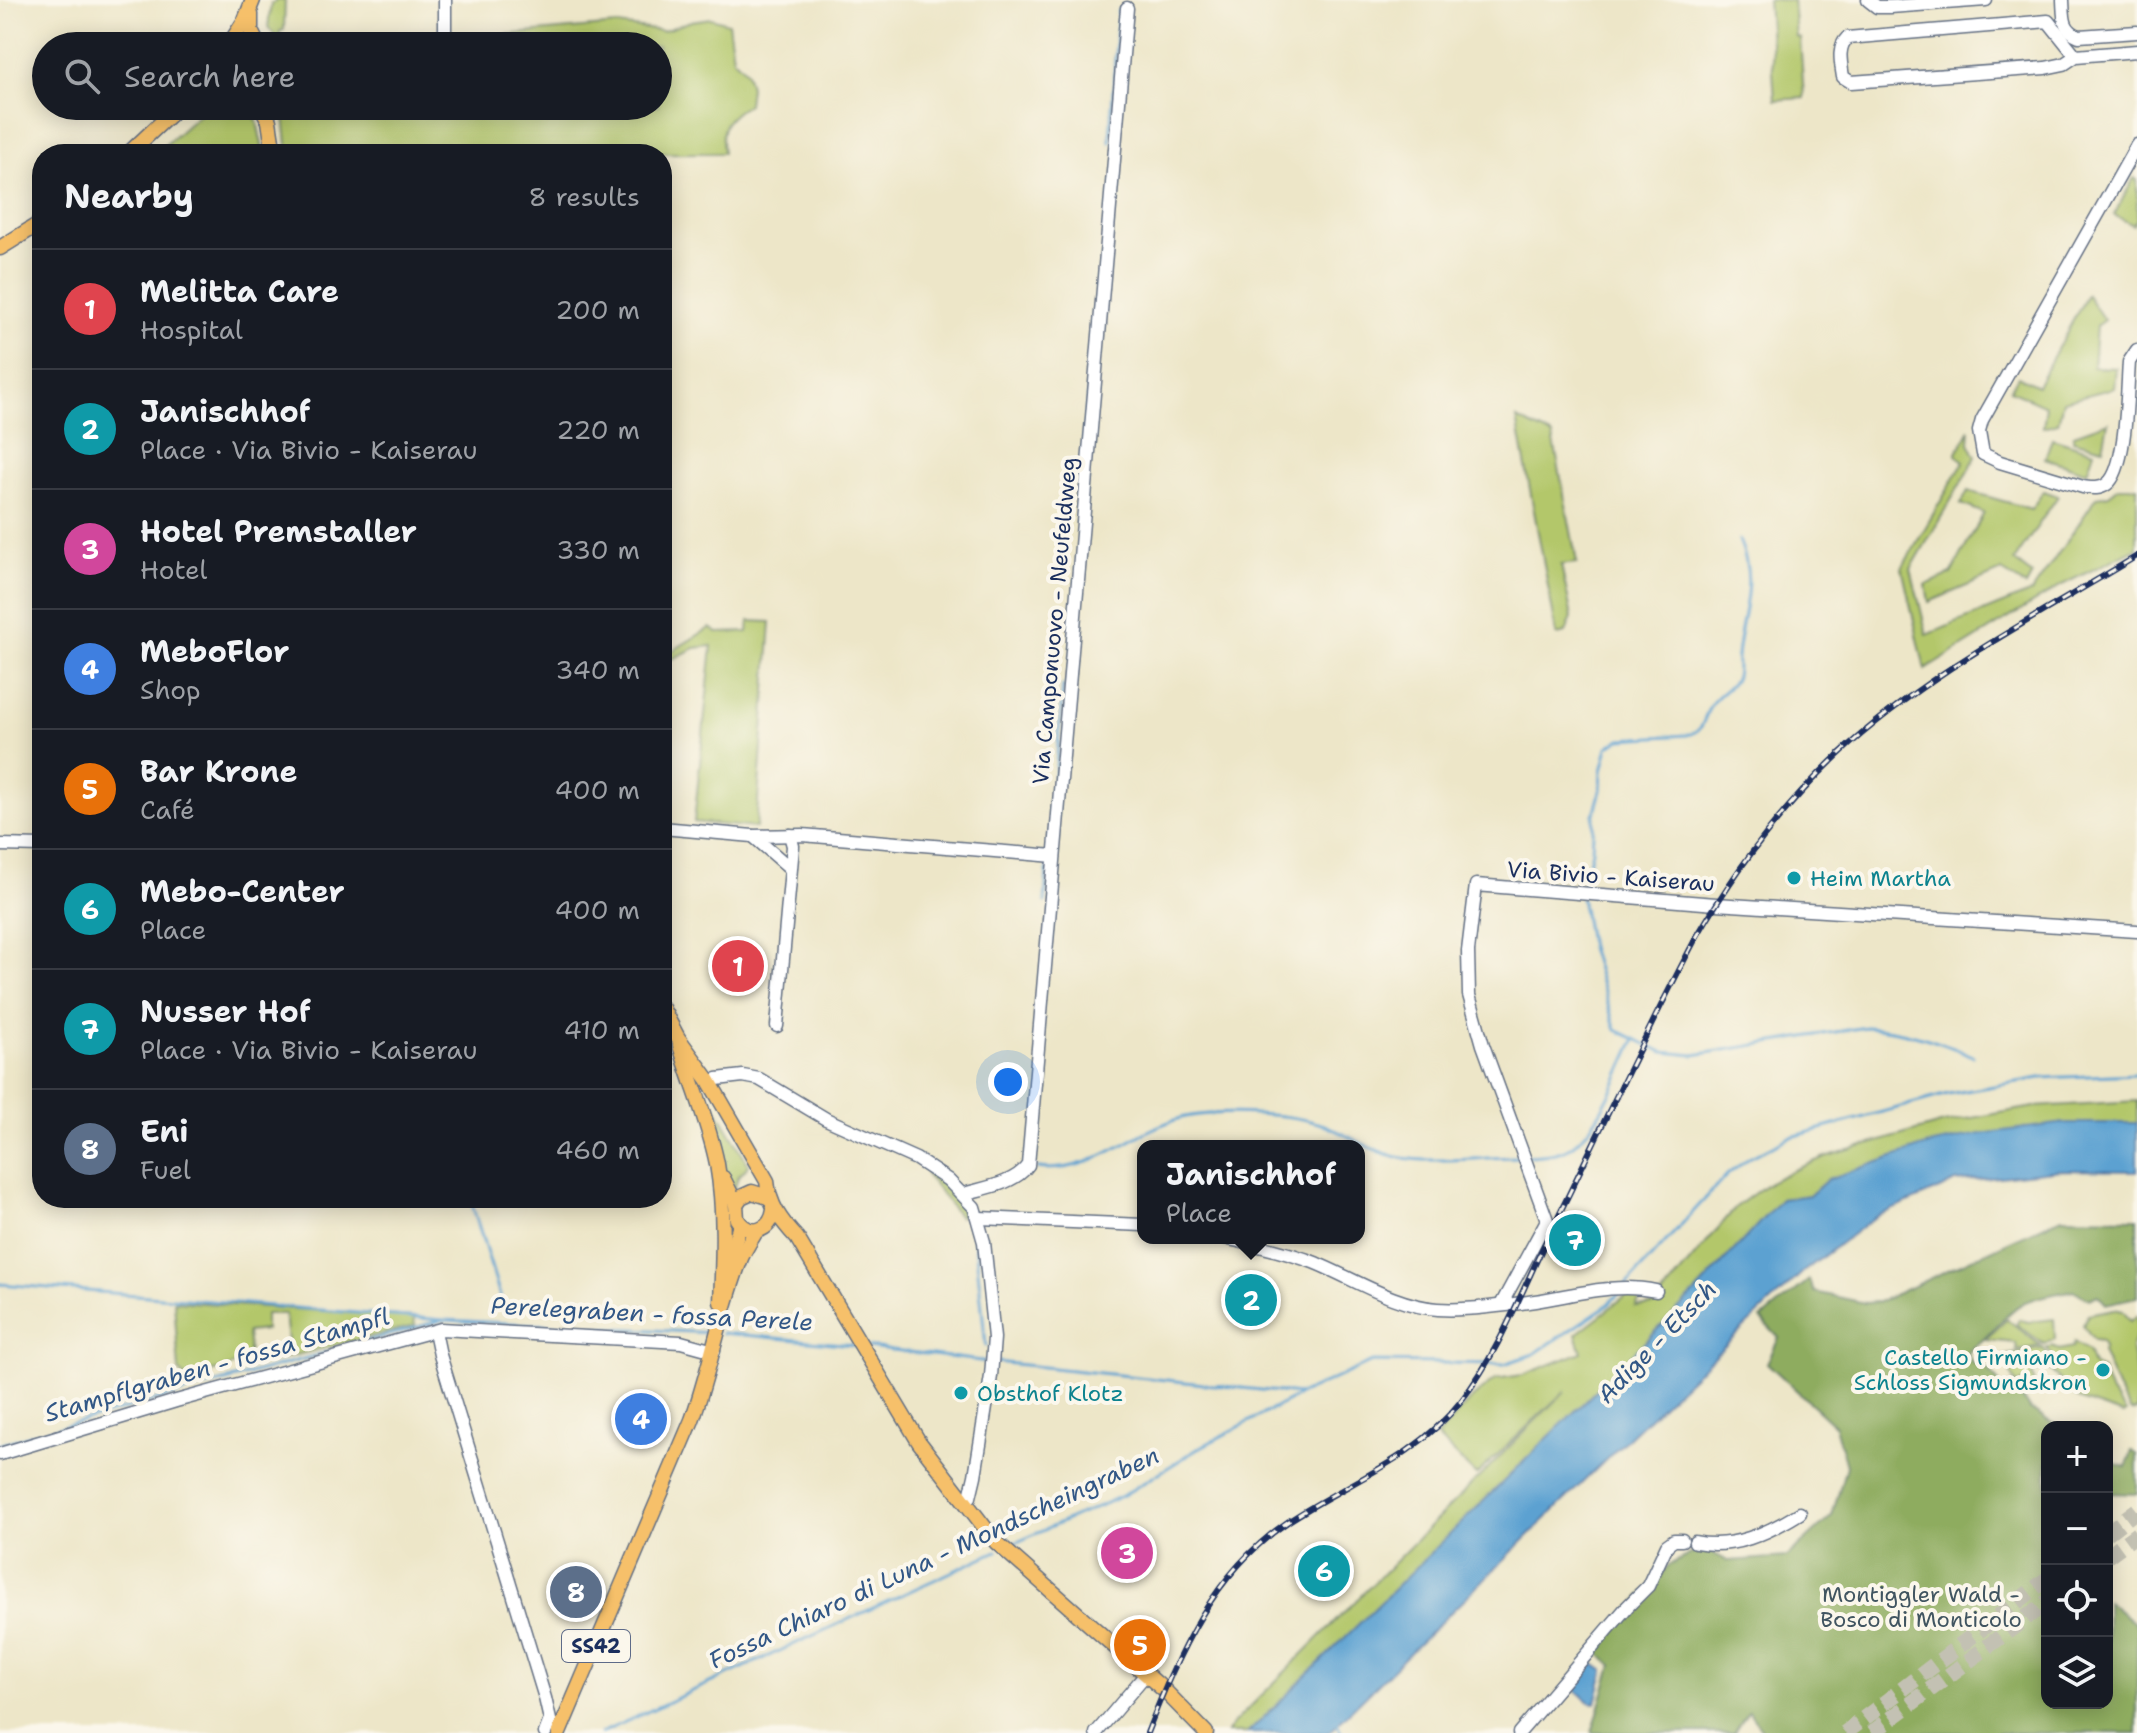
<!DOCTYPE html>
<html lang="en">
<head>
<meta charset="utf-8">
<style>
	:root { --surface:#171b24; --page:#242831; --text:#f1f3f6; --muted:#9ea1a6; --line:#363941; --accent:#1a73e8 }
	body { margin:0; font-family:"Shantell Sans",sans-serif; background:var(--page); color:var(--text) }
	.controls { position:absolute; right:24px; bottom:24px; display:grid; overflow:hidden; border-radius:16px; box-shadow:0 4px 20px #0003 }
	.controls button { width:72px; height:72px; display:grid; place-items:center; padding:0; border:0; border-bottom:2px solid var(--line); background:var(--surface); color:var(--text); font:40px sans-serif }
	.you { position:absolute; left:1008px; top:1082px; width:28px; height:28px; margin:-20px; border:6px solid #fff; border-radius:50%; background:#1a73e8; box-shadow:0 0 0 12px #1a73e833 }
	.badge { display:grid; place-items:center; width:52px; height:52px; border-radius:50%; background:var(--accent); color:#fff; font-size:26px; font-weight:700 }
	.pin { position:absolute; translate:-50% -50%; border:4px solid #fff; box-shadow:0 2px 8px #0006 }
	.popup { position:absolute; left:1137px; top:1140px; width:228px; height:104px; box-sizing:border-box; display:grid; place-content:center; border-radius:16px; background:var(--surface); filter:drop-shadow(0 2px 6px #0005); font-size:26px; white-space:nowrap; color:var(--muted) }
	.popup b { font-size:30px; color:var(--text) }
	.popup::after { content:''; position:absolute; left:50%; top:100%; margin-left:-16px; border:16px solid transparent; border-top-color:var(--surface) }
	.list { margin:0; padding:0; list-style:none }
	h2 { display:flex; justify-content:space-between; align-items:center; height:104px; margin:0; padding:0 32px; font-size:34px }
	h2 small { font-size:26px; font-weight:400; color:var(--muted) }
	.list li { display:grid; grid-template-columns:52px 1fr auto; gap:24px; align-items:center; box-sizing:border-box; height:120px; padding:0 32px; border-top:2px solid var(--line) }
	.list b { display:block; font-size:30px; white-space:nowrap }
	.list p { margin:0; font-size:26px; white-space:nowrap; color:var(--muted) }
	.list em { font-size:26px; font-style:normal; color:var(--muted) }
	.icon { flex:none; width:44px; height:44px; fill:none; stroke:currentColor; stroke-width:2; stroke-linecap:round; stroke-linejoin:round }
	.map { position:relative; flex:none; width:2137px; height:1733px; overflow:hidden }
	.search { position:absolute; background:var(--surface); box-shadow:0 4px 20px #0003; left:32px; top:32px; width:640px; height:88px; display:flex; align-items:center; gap:20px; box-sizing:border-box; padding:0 28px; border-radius:44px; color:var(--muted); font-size:30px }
	.panel { position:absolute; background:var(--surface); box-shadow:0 4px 20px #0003; left:32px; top:144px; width:640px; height:1064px; border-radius:32px }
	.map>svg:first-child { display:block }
</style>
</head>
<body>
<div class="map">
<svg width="2137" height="1733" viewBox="0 0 2137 1733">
	<rect width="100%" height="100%" fill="#fbf7ec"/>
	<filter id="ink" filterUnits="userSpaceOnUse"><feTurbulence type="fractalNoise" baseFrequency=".0125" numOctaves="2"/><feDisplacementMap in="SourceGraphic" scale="16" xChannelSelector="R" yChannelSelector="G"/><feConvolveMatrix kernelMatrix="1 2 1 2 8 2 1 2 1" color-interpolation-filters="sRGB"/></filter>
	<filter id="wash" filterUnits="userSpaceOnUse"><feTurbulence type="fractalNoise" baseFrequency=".006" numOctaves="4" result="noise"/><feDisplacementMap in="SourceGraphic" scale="32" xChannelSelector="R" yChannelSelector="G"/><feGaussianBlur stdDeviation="1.8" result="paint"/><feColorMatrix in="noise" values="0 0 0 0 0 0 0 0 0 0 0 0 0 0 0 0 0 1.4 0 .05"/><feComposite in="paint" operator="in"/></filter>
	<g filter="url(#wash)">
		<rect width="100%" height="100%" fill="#ede6c8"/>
		<g fill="#b3c76b" stroke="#677b64" stroke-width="2">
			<polygon points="275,0 285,0 284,30 280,31 279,41 268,27 271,3 274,3"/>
			<polygon points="1768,0 1793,0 1796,37 1800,38 1804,98 1775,100"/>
			<path d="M711 18 728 23 733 58 746 71 750 87 748 104C726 119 719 124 723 153L414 154 331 149 288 154 283 106H658V46H455L458 39 617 25 663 31 691 21Z"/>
			<polygon points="213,108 227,114 256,117 264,154 155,154 201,113"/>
			<polygon points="2134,178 2137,180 2137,218 2133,225 2114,215"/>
			<polygon points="2087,295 2104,320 2096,326 2093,367 2116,368 2114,388 2063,401 2058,423 2043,427 2046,406 2010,390 2018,376 2037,386"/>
			<polygon points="1517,419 1553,436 1577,563 1561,565 1572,617 1566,633 1557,635"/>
			<polygon points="2108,422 2103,448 2073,440 2074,434"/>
			<polygon points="1970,429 1969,443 1976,457 1911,569 1927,635 2032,592 2097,497 2109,495 2119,487 2137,487 2137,548 2062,585 1925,670 1902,568 1964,461 1956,455"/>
			<polygon points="2052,438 2094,451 2087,472 2045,458"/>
			<polygon points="1968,491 2031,509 2044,491 2058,496 2014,561 2032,575 2026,586 2002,571 1929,602 1926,585 1951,574 1984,513 1961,504"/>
			<polygon points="749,621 771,622 756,828 694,822 712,646 695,648 662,664 662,657 710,628 718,633 748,632"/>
			<polygon points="2137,1101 2137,1123 2064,1123 1828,1179 1810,1195 1781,1199 1696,1292 1248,1733 1227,1733 1234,1723 1565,1391 1476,1475 1437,1437 1468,1402 1495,1379 1523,1375 1582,1352 1576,1334 1632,1291 1642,1296 1636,1307 1654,1305 1736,1207 1771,1181 1792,1171 1825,1157 1944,1123 2034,1107"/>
			<polygon points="713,1103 749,1165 738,1177 733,1193 724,1170 709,1104"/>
			<polygon points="932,1171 969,1211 959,1217 926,1174"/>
			<path d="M174 1301 414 1317 415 1326 272 1361 271 1348 288 1342 285 1314H265V1330L247 1332C247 1339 251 1351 246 1357 238 1369 199 1373 185 1377L179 1371Z"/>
			<path d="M2114 1309 2123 1311 2130 1321 2137 1316V1332L2131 1348C2137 1366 2137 1390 2137 1410L2131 1412 2117 1388 2102 1352 2104 1346 2101 1341 2094 1340 2083 1325 2088 1314Z"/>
			<polygon points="2007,1319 2041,1346 2017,1350 2016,1343 1985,1340"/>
			<polygon points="2019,1319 2028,1322 2054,1319 2055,1339 2044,1344 2016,1324"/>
			<polygon points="2074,1342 2088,1351 2093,1366 2102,1370 2111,1393 2126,1413 2124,1415 2077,1399 2049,1369 2056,1361 2047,1348 2053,1346 2059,1350 2073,1347"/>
			<polygon points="2043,1348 2051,1360 2045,1368 2032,1373 2035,1385 2029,1394 2022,1382 2017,1385 2002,1356"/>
		</g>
		<g fill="#8eac5f" stroke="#546e5e" stroke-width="2">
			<path d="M2062 1217 2137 1218V1297L2106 1304 2098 1295 2089 1299 2073 1290C2058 1294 2037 1296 2023 1303 2003 1314 1991 1337 1971 1349L1968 1355 1972 1363 1983 1364 2004 1388 2013 1383 2029 1409 2059 1427H2047V1703H2107V1601L2137 1625V1733H1765L1748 1711 1734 1733H1592L1612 1665 1594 1650 1669 1565 1702 1548 1728 1561 1787 1557 1832 1516 1846 1466 1835 1426 1767 1363 1779 1338 1761 1319 1809 1280 1814 1292 1865 1303 1879 1302Z"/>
			<polygon points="2132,1451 2137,1454 2137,1494 2107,1493 2107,1461 2126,1467"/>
		</g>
		<g fill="#5ca1d1" stroke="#3c6898" stroke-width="2">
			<polygon points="2064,1123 2137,1123 2137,1171 2061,1170 1956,1182 1875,1217 1803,1272 1633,1433 1328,1733 1248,1733 1696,1292 1781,1199 1810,1195 1828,1179 1929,1145 1980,1134"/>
			<polygon points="1589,1664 1594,1664 1604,1671 1596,1703 1589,1702 1571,1686"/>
		</g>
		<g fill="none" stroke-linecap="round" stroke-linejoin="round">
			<g stroke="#5ca1d1" stroke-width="3">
				<polyline points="1110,142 1118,10"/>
				<polyline points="1094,316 1096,301"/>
				<polyline points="1079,503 1093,328"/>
				<polyline points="1049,850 1063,686"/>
				<path d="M1582 890 1592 851 1594 815 1601 790 1602 771 1608 747 1620 739 1687 735C1704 731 1703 721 1709 708 1714 696 1728 691 1734 681 1739 673 1736 665 1737 656 1741 613 1758 583 1739 540"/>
				<path d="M1581 898 1590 947 1616 1030 1663 1052 1694 1055 1866 1027C1904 1029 1939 1041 1973 1056"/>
				<polyline points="1045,902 1048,857"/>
				<path d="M1527 1156C1541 1155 1558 1155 1570 1147 1600 1128 1620 1071 1635 1040"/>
				<path d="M1038 1168C1096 1176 1137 1125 1191 1116 1225 1111 1292 1113 1324 1125 1348 1135 1371 1151 1397 1157 1429 1164 1484 1157 1519 1157"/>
				<polyline points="957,1197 973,1224 986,1346"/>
				<polyline points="470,1198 505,1312"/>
				<polyline points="0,1284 444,1320 714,1333"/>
				<polyline points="1626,1285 1727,1175 1749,1158 1788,1138 1948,1094 2040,1078 2137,1074"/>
				<polyline points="722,1333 854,1345"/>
				<polyline points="869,1347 989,1362"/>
				<polyline points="996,1362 1299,1394"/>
				<polyline points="0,1444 439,1321"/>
				<polyline points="1008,1546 1122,1496 1201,1447 1301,1394 1372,1362 1504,1364 1534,1354 1609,1304 1619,1293"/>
				<polyline points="1337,1722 1341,1733"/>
				<polyline points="601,1733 997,1551"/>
			</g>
		</g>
	</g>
	<g filter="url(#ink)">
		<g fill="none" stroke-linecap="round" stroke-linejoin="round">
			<g stroke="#c3c1b3" stroke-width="16" stroke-dasharray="16 8" stroke-linecap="butt">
				<polyline points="2107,1533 2137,1510"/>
				<polyline points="2107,1556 2137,1534"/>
				<polyline points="1845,1733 2047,1579"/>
				<polyline points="1872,1733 2047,1602"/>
			</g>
			<defs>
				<g id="minor">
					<polyline points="1868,0 1877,7 1890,7 1986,0"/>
					<path d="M2063 0C2064 17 2062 29 2079 36L2137 32"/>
					<polyline points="439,46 445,34 445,0"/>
					<path d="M2076 56 2048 21 1847 38C1837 48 1841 63 1843 77L1851 82 2045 68 2064 64 2076 56 2137 51"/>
					<path d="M2137 145 1982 420 1979 431 1983 454 2000 462 2083 487C2091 488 2099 490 2107 484 2127 469 2127 388 2129 362L2137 350"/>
					<polyline points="662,828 753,836 802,835 1054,856"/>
					<polyline points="753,836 790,868"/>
					<polyline points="0,845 42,846"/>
					<polyline points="777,1026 793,846 790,835"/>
					<polyline points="717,1079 743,1076 759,1079 826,1119 916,1159 948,1180 974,1207 984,1242 994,1338 991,1376 975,1476 970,1497 965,1503"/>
					<path d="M963 1194C984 1188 1015 1184 1028 1165L1127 8"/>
					<polyline points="979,1218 1143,1225"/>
					<path d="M1225 1238C1255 1245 1284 1251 1313 1262 1353 1278 1394 1306 1438 1309 1464 1311 1509 1305 1535 1301 1576 1295 1614 1282 1656 1291"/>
					<polyline points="1502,1303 1547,1220 1483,1045 1469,995 1468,951 1476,885 1716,904 2137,931"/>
					<polyline points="435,1331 440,1355 545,1698 550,1720 545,1733"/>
					<polyline points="0,1454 176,1401 441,1329 681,1342 714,1351"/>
					<path d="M1695 1542C1733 1550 1768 1533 1800 1513"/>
					<polyline points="1096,1733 1146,1674"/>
					<polyline points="1519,1733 1627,1607 1648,1586 1667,1545 1674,1540 1682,1540"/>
				</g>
				<g id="major">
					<polyline points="251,14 251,31 257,43"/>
					<polyline points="229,45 245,20 253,0"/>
					<polyline points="261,106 269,121 274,154"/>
					<polyline points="128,154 179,106"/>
					<polyline points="0,248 42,222"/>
					<path d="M662 1008 678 1038 708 1079 767 1181C769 1205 781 1221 797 1238L919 1442 996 1542 1164 1690 1206 1733"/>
					<path d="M680 1045C692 1085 709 1123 717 1164 725 1210 723 1256 721 1302"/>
					<path d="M723 1178 736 1204 737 1219C749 1238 771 1232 774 1210"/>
					<polyline points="736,1204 741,1197 752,1192 768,1197"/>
					<polyline points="727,1266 740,1225"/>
					<path d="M559 1733 692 1420C711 1367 720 1311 741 1258 745 1249 751 1240 756 1231"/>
				</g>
			</defs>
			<use href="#minor" stroke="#646f83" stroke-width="15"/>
			<use href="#major" stroke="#646f83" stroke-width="17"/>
			<use href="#minor" stroke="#fff" stroke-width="12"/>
			<use href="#major" stroke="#f6c06b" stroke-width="14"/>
			<defs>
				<path id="rail" d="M1147 1733C1179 1652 1213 1572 1289 1521 1348 1482 1416 1459 1461 1401 1498 1354 1520 1295 1546 1241 1596 1140 1643 1037 1696 938 1735 870 1781 809 1838 755 1925 674 2036 617 2137 556"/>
			</defs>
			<use href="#rail" stroke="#1b2f5e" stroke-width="6"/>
			<use href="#rail" stroke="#fbf7ec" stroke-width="3" stroke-dasharray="9" stroke-linecap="butt"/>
		</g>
	</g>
	<g fill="#0f9aa8" stroke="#fbf7ec" stroke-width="3">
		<circle cx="1794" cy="878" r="8"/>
		<circle cx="2103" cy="1370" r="8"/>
		<circle cx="961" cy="1393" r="8"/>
	</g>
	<g text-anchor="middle" stroke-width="8" stroke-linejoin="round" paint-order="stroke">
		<rect fill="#fbf7ec" stroke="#5e6b89" stroke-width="2" x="562" y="1630" width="68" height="32" rx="6"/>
		<g font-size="20" font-weight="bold" fill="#1b2f5e">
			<text x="596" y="1653">SS42</text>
		</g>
		<g font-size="22" fill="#1b2f5e" stroke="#fbf7ec">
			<text transform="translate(1054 621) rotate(-85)" y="8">Via Camponuovo - Neufeldweg</text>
			<text transform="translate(1611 876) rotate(4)" y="8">Via Bivio - Kaiserau</text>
		</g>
		<g font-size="22" fill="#0d838f" stroke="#fbf7ec" text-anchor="start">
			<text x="1810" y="886">Heim Martha</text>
			<text x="2087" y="1365" text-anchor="end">Castello Firmiano -<tspan x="2087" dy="25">Schloss Sigmundskron</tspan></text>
			<text x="977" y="1401">Obsthof Klotz</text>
		</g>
		<g font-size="22" fill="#415561" stroke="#fbf7ec">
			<text x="1921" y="1602">Montiggler Wald -<tspan x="1921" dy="25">Bosco di Monticolo</tspan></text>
		</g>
		<g font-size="24" font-style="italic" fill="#325786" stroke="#fbf7ec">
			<text transform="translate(652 1314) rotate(3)" y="8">Perelegraben - fossa Perele</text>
			<text transform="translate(1657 1342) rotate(-46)" y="8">Adige - Etsch</text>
			<text transform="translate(217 1365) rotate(-16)" y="8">Stampflgraben - fossa Stampfl</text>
			<text transform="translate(934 1558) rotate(-25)" y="8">Fossa Chiaro di Luna - Mondscheingraben</text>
		</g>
	</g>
</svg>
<div class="controls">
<button>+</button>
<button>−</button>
<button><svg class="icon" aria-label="locate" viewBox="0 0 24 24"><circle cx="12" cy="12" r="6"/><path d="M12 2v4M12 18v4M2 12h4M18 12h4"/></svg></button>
<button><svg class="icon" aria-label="layers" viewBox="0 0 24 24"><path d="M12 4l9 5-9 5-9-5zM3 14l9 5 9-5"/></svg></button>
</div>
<div class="you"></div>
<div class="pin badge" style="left:738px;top:966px;background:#e0444e">1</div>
<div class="pin badge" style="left:1251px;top:1300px;background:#0f9aa8">2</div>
<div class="popup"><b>Janischhof</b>Place</div>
<div class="pin badge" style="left:1127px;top:1553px;background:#d1479c">3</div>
<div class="pin badge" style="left:641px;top:1419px;background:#3f7fe0">4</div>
<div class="pin badge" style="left:1140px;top:1645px;background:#e8710a">5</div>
<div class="pin badge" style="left:1324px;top:1571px;background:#0f9aa8">6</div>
<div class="pin badge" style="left:1575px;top:1240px;background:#0f9aa8">7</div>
<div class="pin badge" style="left:576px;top:1592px;background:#5c6f8a">8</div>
<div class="search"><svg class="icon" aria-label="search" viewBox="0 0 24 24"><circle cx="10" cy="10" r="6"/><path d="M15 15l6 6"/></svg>Search here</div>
<section class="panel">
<h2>Nearby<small>8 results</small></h2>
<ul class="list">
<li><span class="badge" style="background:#e0444e">1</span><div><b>Melitta Care</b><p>Hospital</p></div><em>200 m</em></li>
<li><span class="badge" style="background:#0f9aa8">2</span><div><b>Janischhof</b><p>Place · Via Bivio - Kaiserau</p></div><em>220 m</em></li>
<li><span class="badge" style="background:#d1479c">3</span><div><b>Hotel Premstaller</b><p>Hotel</p></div><em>330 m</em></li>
<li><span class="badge" style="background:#3f7fe0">4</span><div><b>MeboFlor</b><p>Shop</p></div><em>340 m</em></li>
<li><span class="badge" style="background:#e8710a">5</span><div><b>Bar Krone</b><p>Café</p></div><em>400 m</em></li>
<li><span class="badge" style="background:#0f9aa8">6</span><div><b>Mebo-Center</b><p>Place</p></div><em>400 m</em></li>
<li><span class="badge" style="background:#0f9aa8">7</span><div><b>Nusser Hof</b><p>Place · Via Bivio - Kaiserau</p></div><em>410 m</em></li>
<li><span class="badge" style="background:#5c6f8a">8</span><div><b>Eni</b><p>Fuel</p></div><em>460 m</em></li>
</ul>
</section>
</div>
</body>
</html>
